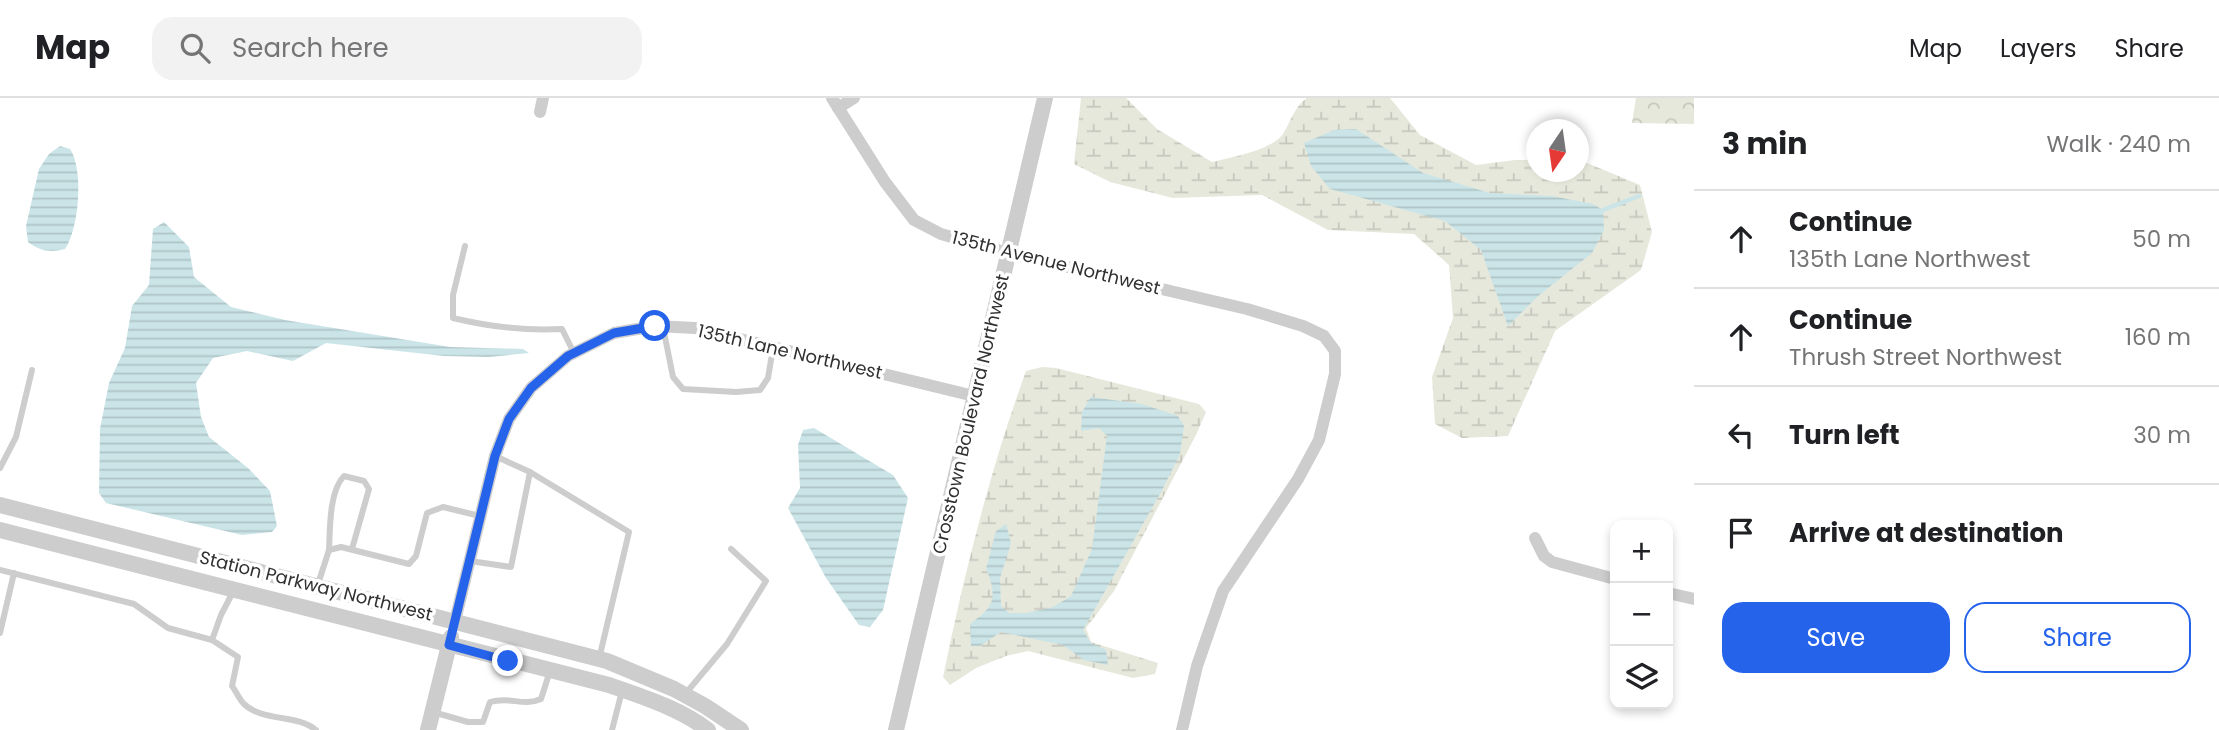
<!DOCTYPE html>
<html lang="en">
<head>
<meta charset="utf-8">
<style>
	:root { --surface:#fff; --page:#f2f2f2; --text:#202124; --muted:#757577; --line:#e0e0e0; --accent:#2563eb }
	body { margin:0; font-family:Poppins,sans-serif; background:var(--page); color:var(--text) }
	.controls { position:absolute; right:21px; bottom:21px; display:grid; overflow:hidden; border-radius:14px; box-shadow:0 4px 10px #0003 }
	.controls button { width:63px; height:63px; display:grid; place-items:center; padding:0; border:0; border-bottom:2px solid var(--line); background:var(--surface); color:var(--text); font:35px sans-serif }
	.compass { position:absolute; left:1526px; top:21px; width:63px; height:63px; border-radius:50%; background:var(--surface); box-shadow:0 4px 10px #0003; rotate:193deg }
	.stop { position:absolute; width:21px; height:21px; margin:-16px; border:5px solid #2563eb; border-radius:50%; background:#fff }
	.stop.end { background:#2563eb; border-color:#fff; box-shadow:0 2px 7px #0008 }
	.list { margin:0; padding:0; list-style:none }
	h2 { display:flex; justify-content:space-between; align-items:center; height:91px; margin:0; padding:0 28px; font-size:30px }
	h2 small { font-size:23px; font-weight:400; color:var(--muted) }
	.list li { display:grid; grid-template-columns:46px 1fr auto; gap:21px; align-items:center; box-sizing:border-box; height:98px; padding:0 28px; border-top:2px solid var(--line) }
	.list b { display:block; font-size:26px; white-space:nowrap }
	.list p { margin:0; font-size:23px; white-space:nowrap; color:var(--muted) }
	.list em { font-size:23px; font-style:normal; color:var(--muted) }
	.actions { display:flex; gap:14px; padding:21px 28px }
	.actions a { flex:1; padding:16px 0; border:2px solid var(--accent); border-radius:21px; text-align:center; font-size:24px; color:var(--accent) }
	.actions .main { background:var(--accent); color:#fff }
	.icon { flex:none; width:38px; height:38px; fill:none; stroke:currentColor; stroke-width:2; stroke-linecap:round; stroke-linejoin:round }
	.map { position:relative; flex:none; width:1694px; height:632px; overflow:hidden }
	header { display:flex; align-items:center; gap:42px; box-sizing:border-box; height:98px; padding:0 35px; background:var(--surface); border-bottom:2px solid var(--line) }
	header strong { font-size:33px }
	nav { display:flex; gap:38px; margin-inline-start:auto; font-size:24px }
	.search { width:490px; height:63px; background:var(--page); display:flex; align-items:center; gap:18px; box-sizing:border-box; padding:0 24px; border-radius:21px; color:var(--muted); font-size:26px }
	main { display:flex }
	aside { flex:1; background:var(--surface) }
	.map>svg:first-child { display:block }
</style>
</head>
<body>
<header>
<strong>Map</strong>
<div class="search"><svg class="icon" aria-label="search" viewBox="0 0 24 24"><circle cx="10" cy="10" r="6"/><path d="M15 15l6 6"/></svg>Search here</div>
<nav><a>Map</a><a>Layers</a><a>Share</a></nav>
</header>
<main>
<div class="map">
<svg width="1694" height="632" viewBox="0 0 1694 632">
	<defs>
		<pattern id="forest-crowns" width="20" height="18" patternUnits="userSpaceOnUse" patternTransform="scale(1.75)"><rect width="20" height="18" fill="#e6e8dc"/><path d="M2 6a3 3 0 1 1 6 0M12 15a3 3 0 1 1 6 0" fill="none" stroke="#c6c7bd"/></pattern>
		<pattern id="wetland-marsh" width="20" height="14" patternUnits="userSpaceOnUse" patternTransform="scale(1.75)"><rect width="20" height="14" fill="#e6e8dc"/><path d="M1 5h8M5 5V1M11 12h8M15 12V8" fill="none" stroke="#c6c7bd"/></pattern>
		<pattern id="water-rules" width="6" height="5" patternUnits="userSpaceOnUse" patternTransform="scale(1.75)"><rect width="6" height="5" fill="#cae4e7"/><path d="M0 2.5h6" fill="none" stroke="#aec4c6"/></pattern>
	</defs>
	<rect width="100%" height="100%" fill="#fff"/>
	<polygon fill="url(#forest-crowns)" points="1636,0 1694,0 1694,26 1632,25"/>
	<g fill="url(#wetland-marsh)">
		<path d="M1081 0H1126L1157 31 1212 64C1232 59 1270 53 1283 36 1291 23 1294 9 1307 0H1390L1420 37 1476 67 1515 62H1536V74H1578L1579 62H1580L1640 87 1652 134 1641 172 1555 233 1508 338 1462 340 1435 326 1432 279 1453 220 1449 167 1414 136 1328 132 1262 97 1173 100 1110 84 1074 66Z"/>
		<path d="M1042 269 1056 270 1199 306 1206 314 1196 337 1114 493 1086 530 1091 544 1158 565 1155 576 1133 580 1028 553 1006 558 976 570 950 587 943 579C964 476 990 372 1026 273Z"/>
	</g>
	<g fill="url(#water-rules)">
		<polygon points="1356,31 1423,75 1490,95 1552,98 1593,106 1603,112 1604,132 1592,155 1537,199 1508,228 1481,152 1445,123 1330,91 1311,68 1304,45 1334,32"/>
		<path d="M60 48 70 51C84 72 79 130 65 151 50 155 40 153 28 144L26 128 39 71 49 56Z"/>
		<polygon points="164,124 189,149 194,179 231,209 285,222 450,249 523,251 529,255 489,259 444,258 326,245 293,263 247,253 213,260 196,285 201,319 209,339 248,370 270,393 277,428 272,434 242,437 106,405 99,395 100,331 109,285 125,250 132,208 149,187 153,131"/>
		<path d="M1091 299 1142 306 1178 318 1184 328 1180 356 1161 394 1083 532 1091 545 1106 552 1108 567 1084 562 1063 547 1001 534 980 548H971L970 526C976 521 984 516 988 510 997 499 991 482 986 471L996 433 1006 426 1011 445 1000 480 1001 508 1009 515H1027L1053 509 1071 498 1092 451 1107 338 1099 330 1081 333 1082 314Z"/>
		<polygon points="814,330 893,377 908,400 883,512 870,529 859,527 826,480 788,410 800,390 798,347 803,332"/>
	</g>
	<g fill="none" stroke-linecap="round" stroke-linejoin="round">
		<polyline stroke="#cae4e7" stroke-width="4.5" points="1603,112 1639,98"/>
		<g stroke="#cdcdcd" stroke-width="6">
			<path d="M465 148 453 197V220C490 229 525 233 562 231L574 255"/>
			<polyline points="663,229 673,279 683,291 736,294 760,292 768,280 773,250"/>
			<polyline points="0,370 16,339 32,272"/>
			<polyline points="530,374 629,434 599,561"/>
			<path d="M329 452C330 432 329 393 344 378L364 383 369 391 352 451"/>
			<polyline points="470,463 511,469 530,374 495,358"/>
			<polyline points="0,472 134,506 168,530 212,542"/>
			<polyline points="318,486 329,452 341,449 409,466 416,458 427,415 443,409 480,418"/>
			<path d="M234 492 221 517 212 542 238 559 232 588C236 593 239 601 244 606 263 624 297 616 316 632"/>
			<polyline points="0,535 14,475"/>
			<polyline points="686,595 727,546 766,483 731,451"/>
			<path d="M433 614 468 624H483L490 604C510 598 523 609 541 601L550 573"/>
			<polyline points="612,632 622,593"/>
		</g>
		<g stroke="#cdcdcd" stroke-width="12">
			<polyline points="832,0 885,84 914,122 941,136 1008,155 1247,211 1303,228 1324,238 1335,253 1335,276 1319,342 1298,381 1223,493 1197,568 1182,632"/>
			<polyline points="838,10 854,0"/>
			<polyline points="540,14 543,0"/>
			<polyline points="1535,440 1544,458 1552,464 1615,481"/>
			<polyline points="1668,495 1694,501"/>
			<polyline points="455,523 495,358 509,321 531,290 568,258 614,235 655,228 695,230 974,298"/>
		</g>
		<g stroke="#cdcdcd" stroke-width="16">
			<polyline points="0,407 607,563 674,591 705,608 741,632"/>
			<path d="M0 432 609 587C643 599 679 610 708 632"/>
			<polyline points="428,632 451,539"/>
			<polyline points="896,632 1045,0"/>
		</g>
	</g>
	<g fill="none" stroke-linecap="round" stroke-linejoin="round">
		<polyline stroke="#2563eb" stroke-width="9" points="508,563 449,547 495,358 509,321 531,290 568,258 614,235 655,228"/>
	</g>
	<g text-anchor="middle" stroke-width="7" stroke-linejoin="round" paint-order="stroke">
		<g font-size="18" fill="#303030" stroke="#fff">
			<text transform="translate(1056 165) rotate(14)" y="6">135th Avenue Northwest</text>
			<text transform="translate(790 254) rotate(13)" y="6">135th Lane Northwest</text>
			<text transform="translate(971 316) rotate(-77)" y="6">Crosstown Boulevard Northwest</text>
			<text transform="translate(316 488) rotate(14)" y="6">Station Parkway Northwest</text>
		</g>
	</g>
</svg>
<div class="controls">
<button>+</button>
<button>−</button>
<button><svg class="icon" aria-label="layers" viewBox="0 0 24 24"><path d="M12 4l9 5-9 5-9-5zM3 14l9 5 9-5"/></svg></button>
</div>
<svg class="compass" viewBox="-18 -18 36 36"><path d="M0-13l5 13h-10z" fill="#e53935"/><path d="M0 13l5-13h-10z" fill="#757577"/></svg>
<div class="stop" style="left:655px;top:228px"></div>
<div class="stop end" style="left:508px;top:563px"></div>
</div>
<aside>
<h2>3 min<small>Walk · 240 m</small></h2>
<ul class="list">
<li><svg class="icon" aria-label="ahead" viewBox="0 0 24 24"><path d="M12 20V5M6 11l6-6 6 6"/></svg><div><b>Continue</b><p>135th Lane Northwest</p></div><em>50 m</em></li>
<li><svg class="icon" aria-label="ahead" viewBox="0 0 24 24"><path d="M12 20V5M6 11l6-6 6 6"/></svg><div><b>Continue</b><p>Thrush Street Northwest</p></div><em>160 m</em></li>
<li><svg class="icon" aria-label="left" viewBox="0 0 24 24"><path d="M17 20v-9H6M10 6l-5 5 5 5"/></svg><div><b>Turn left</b></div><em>30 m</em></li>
<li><svg class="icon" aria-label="arrive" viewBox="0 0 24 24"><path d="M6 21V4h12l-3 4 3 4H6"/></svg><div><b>Arrive at destination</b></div></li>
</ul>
<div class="actions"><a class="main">Save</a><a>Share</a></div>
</aside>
</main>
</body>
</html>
